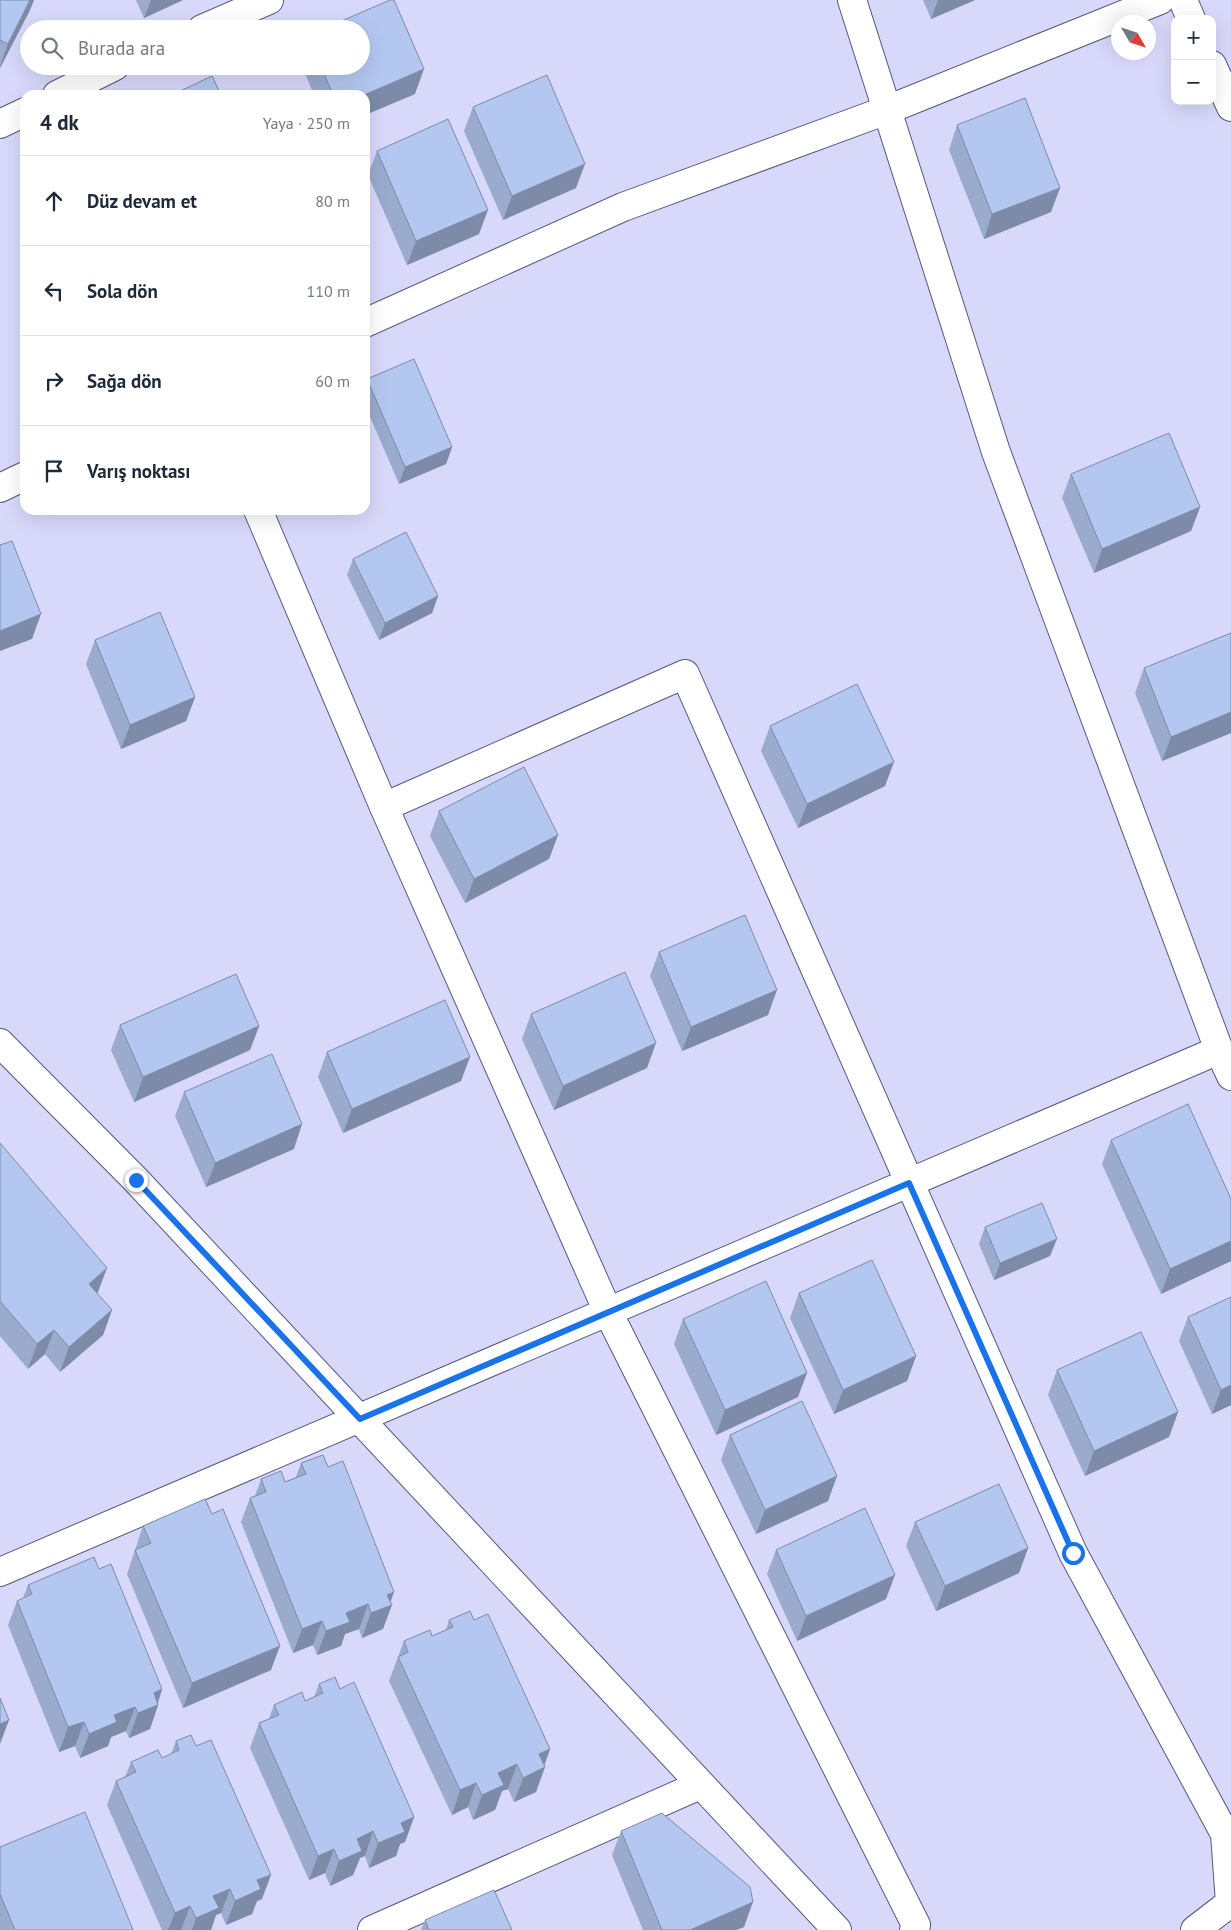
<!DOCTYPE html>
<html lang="tr">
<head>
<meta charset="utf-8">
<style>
	:root { --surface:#fff; --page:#f6f6f7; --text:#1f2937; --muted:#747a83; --line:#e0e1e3 }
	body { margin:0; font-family:"PT Sans",sans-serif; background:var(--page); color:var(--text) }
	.controls { position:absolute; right:15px; top:15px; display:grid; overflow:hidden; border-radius:10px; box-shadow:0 5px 20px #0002 }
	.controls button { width:45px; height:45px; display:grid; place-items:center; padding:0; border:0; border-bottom:1px solid var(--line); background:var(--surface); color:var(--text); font:25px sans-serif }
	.compass { position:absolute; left:1111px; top:15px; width:45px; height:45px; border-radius:50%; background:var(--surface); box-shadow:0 5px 20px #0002; rotate:129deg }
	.stop { position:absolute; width:15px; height:15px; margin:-11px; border:4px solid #1a73e8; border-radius:50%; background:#fff }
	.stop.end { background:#1a73e8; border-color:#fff; box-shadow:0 1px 5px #0008 }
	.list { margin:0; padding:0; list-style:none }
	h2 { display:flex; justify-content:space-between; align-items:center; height:65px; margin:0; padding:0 20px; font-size:21px }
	h2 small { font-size:16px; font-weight:400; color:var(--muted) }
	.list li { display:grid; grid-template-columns:32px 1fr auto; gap:15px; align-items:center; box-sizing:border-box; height:90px; padding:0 20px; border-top:1px solid var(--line) }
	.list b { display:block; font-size:19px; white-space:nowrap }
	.list em { font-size:16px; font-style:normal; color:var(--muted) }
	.icon { flex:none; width:28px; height:28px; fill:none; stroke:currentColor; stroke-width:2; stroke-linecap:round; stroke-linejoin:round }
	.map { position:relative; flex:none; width:1231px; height:1930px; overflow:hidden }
	.search { position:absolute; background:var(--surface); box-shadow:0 5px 20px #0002; left:20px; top:20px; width:350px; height:55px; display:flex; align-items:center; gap:12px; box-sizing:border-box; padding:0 18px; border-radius:28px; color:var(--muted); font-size:19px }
	.panel { position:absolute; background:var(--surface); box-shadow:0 5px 20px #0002; left:20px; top:90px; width:350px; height:425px; border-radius:15px }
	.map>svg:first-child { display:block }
</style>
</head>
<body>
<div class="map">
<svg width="1231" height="1930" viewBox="0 0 1231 1930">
	<rect width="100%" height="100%" fill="#d8d8fb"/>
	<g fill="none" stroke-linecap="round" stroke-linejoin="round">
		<defs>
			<g id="minor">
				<polyline points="852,0 996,452 1219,1050 1231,1076"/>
				<polyline points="1183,0 1191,19"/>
				<polyline points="202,29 269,0"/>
				<polyline points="1212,65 1231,107"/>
				<polyline points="57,95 115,66"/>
				<polyline points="0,124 25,112"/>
				<polyline points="365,323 623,207 887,110 1160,0"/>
				<polyline points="0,488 25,476"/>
				<polyline points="258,510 384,807 608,1312 916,1925 914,1930"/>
				<polyline points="384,807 685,674 1073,1553 1225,1834 1230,1903 1195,1930"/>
				<polyline points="0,1043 136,1180 837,1930"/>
				<polyline points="0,1572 1219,1050"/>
				<polyline points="372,1930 700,1785"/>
			</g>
		</defs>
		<use href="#minor" stroke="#58577c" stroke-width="30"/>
		<use href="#minor" stroke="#fff" stroke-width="28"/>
	</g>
	<g fill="#9aabce">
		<polygon points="0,0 34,0 30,10 0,68"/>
		<polygon points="136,0 183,0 144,18"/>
		<polygon points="923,0 975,0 931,19"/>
		<polygon points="302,66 361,66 415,94 365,115 365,95 314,95"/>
		<polygon points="473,107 576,188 503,220 464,131"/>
		<polygon points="957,125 1051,212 984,239 949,150"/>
		<polygon points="377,151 479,234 407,265 368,175"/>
		<polygon points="367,379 452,447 446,464 399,484 365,405 365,385"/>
		<polygon points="1071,474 1200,507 1191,531 1094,573 1062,498"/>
		<polygon points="353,559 438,596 432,613 379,640 347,575"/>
		<polygon points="1231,633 1231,733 1162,761 1135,693 1144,668"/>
		<polygon points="95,640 195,697 186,721 121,749 86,664"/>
		<polygon points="770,726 885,786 798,828 761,751"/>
		<polygon points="439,811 558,835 549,859 465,903 430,836"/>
		<polygon points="659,952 768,1015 682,1051 650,976"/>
		<polygon points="531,1014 647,1068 554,1110 522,1039"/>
		<polygon points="120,1025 259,1026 250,1050 134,1102 111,1050"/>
		<polygon points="327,1052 461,1081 343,1133 318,1077"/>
		<polygon points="184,1092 294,1149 206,1187 175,1116"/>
		<polygon points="1111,1140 1231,1199 1231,1261 1161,1294 1102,1164"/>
		<polygon points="0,1143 98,1292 97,1293 112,1310 103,1335 60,1372 45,1354 28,1369 0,1336"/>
		<polygon points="985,1227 1050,1256 994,1280 979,1244"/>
		<polygon points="799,1293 916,1356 907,1381 834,1414 790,1318"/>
		<polygon points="1188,1317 1231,1405 1212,1414 1179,1341"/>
		<polygon points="683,1319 798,1397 716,1435 674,1344"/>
		<polygon points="1057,1370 1178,1412 1169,1437 1085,1476 1048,1395"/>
		<polygon points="730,1435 828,1501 756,1534 721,1460"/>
		<polygon points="301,1463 328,1467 390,1602 383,1629 362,1638 359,1629 345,1634 341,1646 317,1655 313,1645 293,1653 241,1522 250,1498 255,1496 261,1479 285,1482 296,1477"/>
		<polygon points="915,1522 1028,1548 1019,1573 936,1611 906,1546"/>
		<polygon points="143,1526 271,1670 183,1708 127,1574"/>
		<polygon points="776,1550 886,1599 797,1641 767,1574"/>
		<polygon points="28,1585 162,1689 158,1703 158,1705 150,1729 129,1738 126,1731 111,1737 108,1746 80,1758 75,1746 59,1752 8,1625 17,1601 23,1598"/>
		<polygon points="449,1620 474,1620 550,1749 536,1792 514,1802 508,1789 502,1791 495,1810 473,1820 468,1807 452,1815 389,1681 404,1641 432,1636 446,1630"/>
		<polygon points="319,1684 340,1689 414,1817 405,1842 400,1844 396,1856 369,1868 365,1856 360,1858 353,1875 330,1886 325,1873 309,1880 250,1748 259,1723 269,1719 274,1705 305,1701 314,1697"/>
		<polygon points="176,1741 262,1899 257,1901 252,1914 226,1925 221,1913 216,1915 211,1930 162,1930 107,1805 116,1781 125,1777 131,1762 162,1758 171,1754"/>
		<polygon points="621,1831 744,1927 736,1930 643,1930 612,1855"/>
		<polygon points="0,1847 133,1930 0,1930"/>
		<polygon points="425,1920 512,1930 421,1930"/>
	</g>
	<g fill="#7d8ba8">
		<polygon points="30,0 34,0 30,10 0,68 0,66 8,44"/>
		<polygon points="151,0 183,0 144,18"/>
		<polygon points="938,0 975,0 931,19"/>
		<polygon points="424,69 415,94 365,115 365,95 364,95"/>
		<polygon points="585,164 576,188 503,220 512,196"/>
		<polygon points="1060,188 1051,212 984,239 992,214"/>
		<polygon points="488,210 479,234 407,265 416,241"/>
		<polygon points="452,447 446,464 399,484 405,467"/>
		<polygon points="1200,507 1191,531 1094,573 1102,549"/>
		<polygon points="438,596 432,613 379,640 385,623"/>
		<polygon points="41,614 32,639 0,651 0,631"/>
		<polygon points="195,697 186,721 121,749 130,725"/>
		<polygon points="1231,712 1231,733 1162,761 1171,737"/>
		<polygon points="894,762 885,786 798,828 807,804"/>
		<polygon points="558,835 549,859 465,903 474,879"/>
		<polygon points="777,990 768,1015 682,1051 691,1027"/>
		<polygon points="259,1026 250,1050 134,1102 143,1077"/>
		<polygon points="656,1043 647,1068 554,1110 563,1086"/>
		<polygon points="470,1057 461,1081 343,1133 352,1109"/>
		<polygon points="302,1124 294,1149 206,1187 215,1163"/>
		<polygon points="1057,1239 1050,1256 994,1280 1000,1263"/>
		<polygon points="1231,1241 1231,1261 1161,1294 1170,1269"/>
		<polygon points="107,1268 98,1292 80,1308 89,1284"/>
		<polygon points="112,1310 103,1335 60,1372 69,1347"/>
		<polygon points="54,1330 45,1354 28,1369 37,1344"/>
		<polygon points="916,1356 907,1381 834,1414 843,1390"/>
		<polygon points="807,1373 798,1397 716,1435 725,1410"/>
		<polygon points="1231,1385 1231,1405 1212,1414 1221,1390"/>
		<polygon points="1178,1412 1169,1437 1085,1476 1094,1451"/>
		<polygon points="837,1476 828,1501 756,1534 765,1510"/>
		<polygon points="1028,1548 1019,1573 936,1611 945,1586"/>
		<polygon points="895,1575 886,1599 797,1641 806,1616"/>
		<polygon points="394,1592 389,1606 392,1605 383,1629 362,1638 371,1613 387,1595"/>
		<polygon points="368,1604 359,1629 345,1634 341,1646 317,1655 326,1631 346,1613"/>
		<polygon points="322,1621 313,1645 293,1653 302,1629"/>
		<polygon points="280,1646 271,1670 183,1708 192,1683"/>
		<polygon points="162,1689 157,1705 158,1705 150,1729 129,1738 138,1713 154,1693"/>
		<polygon points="135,1707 126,1731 111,1737 108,1746 80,1758 89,1734 114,1715"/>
		<polygon points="9,1720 0,1744 0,1724"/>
		<polygon points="84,1722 75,1746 59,1752 68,1727"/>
		<polygon points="550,1749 543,1768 545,1767 536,1792 514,1802 523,1778 539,1754"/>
		<polygon points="517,1764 508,1789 502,1791 495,1810 473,1820 482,1795 498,1773"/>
		<polygon points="476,1783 468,1807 452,1815 460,1790"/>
		<polygon points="414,1817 405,1842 400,1844 396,1856 369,1868 378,1843 401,1823"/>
		<polygon points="373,1831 365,1856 360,1858 353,1875 330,1886 339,1861 357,1839"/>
		<polygon points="334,1849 325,1873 309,1880 318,1856"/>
		<polygon points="271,1875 262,1899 257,1901 252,1914 226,1925 235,1901 257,1880"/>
		<polygon points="230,1889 221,1913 216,1915 211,1930 192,1930 196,1918 213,1896"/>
		<polygon points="753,1902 744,1927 736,1930 690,1930"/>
		<polygon points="190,1906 181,1930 168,1930 175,1913"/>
	</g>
	<g fill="#b3c7f0" stroke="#7d8ba8">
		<polygon points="0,0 30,0 8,44 0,40"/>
		<polygon points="390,0 394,0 424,69 364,95 333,95 321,66 361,66 361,29 323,29"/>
		<polygon points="547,75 585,164 512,196 473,107"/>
		<polygon points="212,76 221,95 172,95"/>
		<polygon points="1025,98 1060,188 992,214 957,125"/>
		<polygon points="448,119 488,210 416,241 377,151"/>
		<polygon points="414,359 452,447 405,467 367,379"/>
		<polygon points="1169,433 1200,507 1102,549 1071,474"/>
		<polygon points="406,532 438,596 385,623 353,559"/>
		<polygon points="12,541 41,614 0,631 0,545"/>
		<polygon points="160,612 195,697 130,725 95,640"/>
		<polygon points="1231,633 1231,712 1171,737 1144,668"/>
		<polygon points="857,684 894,762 807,804 770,726"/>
		<polygon points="524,767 558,835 474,879 439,811"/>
		<polygon points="745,915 777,990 691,1027 659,952"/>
		<polygon points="625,972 656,1043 563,1086 531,1014"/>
		<polygon points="236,974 259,1026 143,1077 120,1025"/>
		<polygon points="445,1000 470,1057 352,1109 327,1052"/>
		<polygon points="272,1054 302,1124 215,1163 184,1092"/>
		<polygon points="1188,1104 1231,1199 1231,1241 1170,1269 1111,1140"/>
		<polygon points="0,1143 107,1268 89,1284 112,1310 69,1347 54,1330 37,1344 0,1301"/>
		<polygon points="1042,1203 1057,1239 1000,1263 985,1227"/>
		<polygon points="872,1260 916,1356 843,1390 799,1293"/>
		<polygon points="766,1281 807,1373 725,1410 683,1319"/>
		<polygon points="1231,1297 1231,1385 1221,1390 1188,1317"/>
		<polygon points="1141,1332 1178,1412 1094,1451 1057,1370"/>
		<polygon points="802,1401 837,1476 765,1510 730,1435"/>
		<polygon points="323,1455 328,1467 343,1461 394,1592 387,1595 392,1605 371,1613 368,1604 346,1613 350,1622 326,1631 322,1621 302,1629 250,1498 266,1492 261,1479 281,1471 285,1482 306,1474 301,1463"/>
		<polygon points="999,1484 1028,1548 945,1586 915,1522"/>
		<polygon points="205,1499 212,1514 223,1509 280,1646 192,1683 135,1550 151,1543 143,1526"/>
		<polygon points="865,1508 895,1575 806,1616 776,1550"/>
		<polygon points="94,1557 99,1569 111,1564 162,1689 154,1693 158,1705 138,1713 135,1707 114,1715 117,1722 89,1734 84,1722 68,1727 17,1601 32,1594 28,1585"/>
		<polygon points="470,1611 474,1620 488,1614 550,1749 539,1754 545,1767 523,1778 517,1764 498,1773 504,1785 482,1795 476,1783 460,1790 398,1657 408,1652 404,1641 430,1630 432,1636 453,1627 449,1620"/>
		<polygon points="335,1677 340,1689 354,1682 414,1817 401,1823 405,1832 378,1843 373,1831 357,1839 362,1851 339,1861 334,1849 318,1856 259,1723 279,1715 274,1705 302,1692 305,1701 323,1693 319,1684"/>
		<polygon points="0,1698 9,1720 0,1724"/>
		<polygon points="191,1735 196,1746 211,1740 271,1875 257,1880 261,1889 235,1901 230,1889 213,1896 219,1908 196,1918 190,1906 175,1913 116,1781 136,1772 131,1762 158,1750 162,1758 179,1750 176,1741"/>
		<polygon points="85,1812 133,1930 15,1930 0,1894 0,1847"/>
		<polygon points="662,1813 750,1887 753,1902 690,1930 662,1930 621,1831"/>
		<polygon points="494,1890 512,1930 429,1930 425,1920"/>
	</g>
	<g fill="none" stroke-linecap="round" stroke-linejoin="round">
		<polyline stroke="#1a73e8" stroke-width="6" points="136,1180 360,1419 909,1183 1073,1553"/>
	</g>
</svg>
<div class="controls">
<button>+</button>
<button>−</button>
</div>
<svg class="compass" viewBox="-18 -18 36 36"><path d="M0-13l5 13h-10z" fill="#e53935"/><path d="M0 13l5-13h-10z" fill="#747a83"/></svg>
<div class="stop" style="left:1073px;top:1553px"></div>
<div class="stop end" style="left:136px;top:1180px"></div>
<div class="search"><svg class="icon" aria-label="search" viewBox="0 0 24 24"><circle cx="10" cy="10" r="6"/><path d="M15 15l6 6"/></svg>Burada ara</div>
<section class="panel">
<h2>4 dk<small>Yaya · 250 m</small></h2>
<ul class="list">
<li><svg class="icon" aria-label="ahead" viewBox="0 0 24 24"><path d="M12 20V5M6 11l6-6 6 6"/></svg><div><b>Düz devam et</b></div><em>80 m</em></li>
<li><svg class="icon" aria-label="left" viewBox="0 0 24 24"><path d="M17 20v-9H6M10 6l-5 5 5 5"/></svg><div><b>Sola dön</b></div><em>110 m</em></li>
<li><svg class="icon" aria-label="right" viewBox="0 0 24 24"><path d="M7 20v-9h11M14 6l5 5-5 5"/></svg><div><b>Sağa dön</b></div><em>60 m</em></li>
<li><svg class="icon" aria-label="arrive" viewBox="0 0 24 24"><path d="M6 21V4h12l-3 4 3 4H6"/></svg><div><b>Varış noktası</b></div></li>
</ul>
</section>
</div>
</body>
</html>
